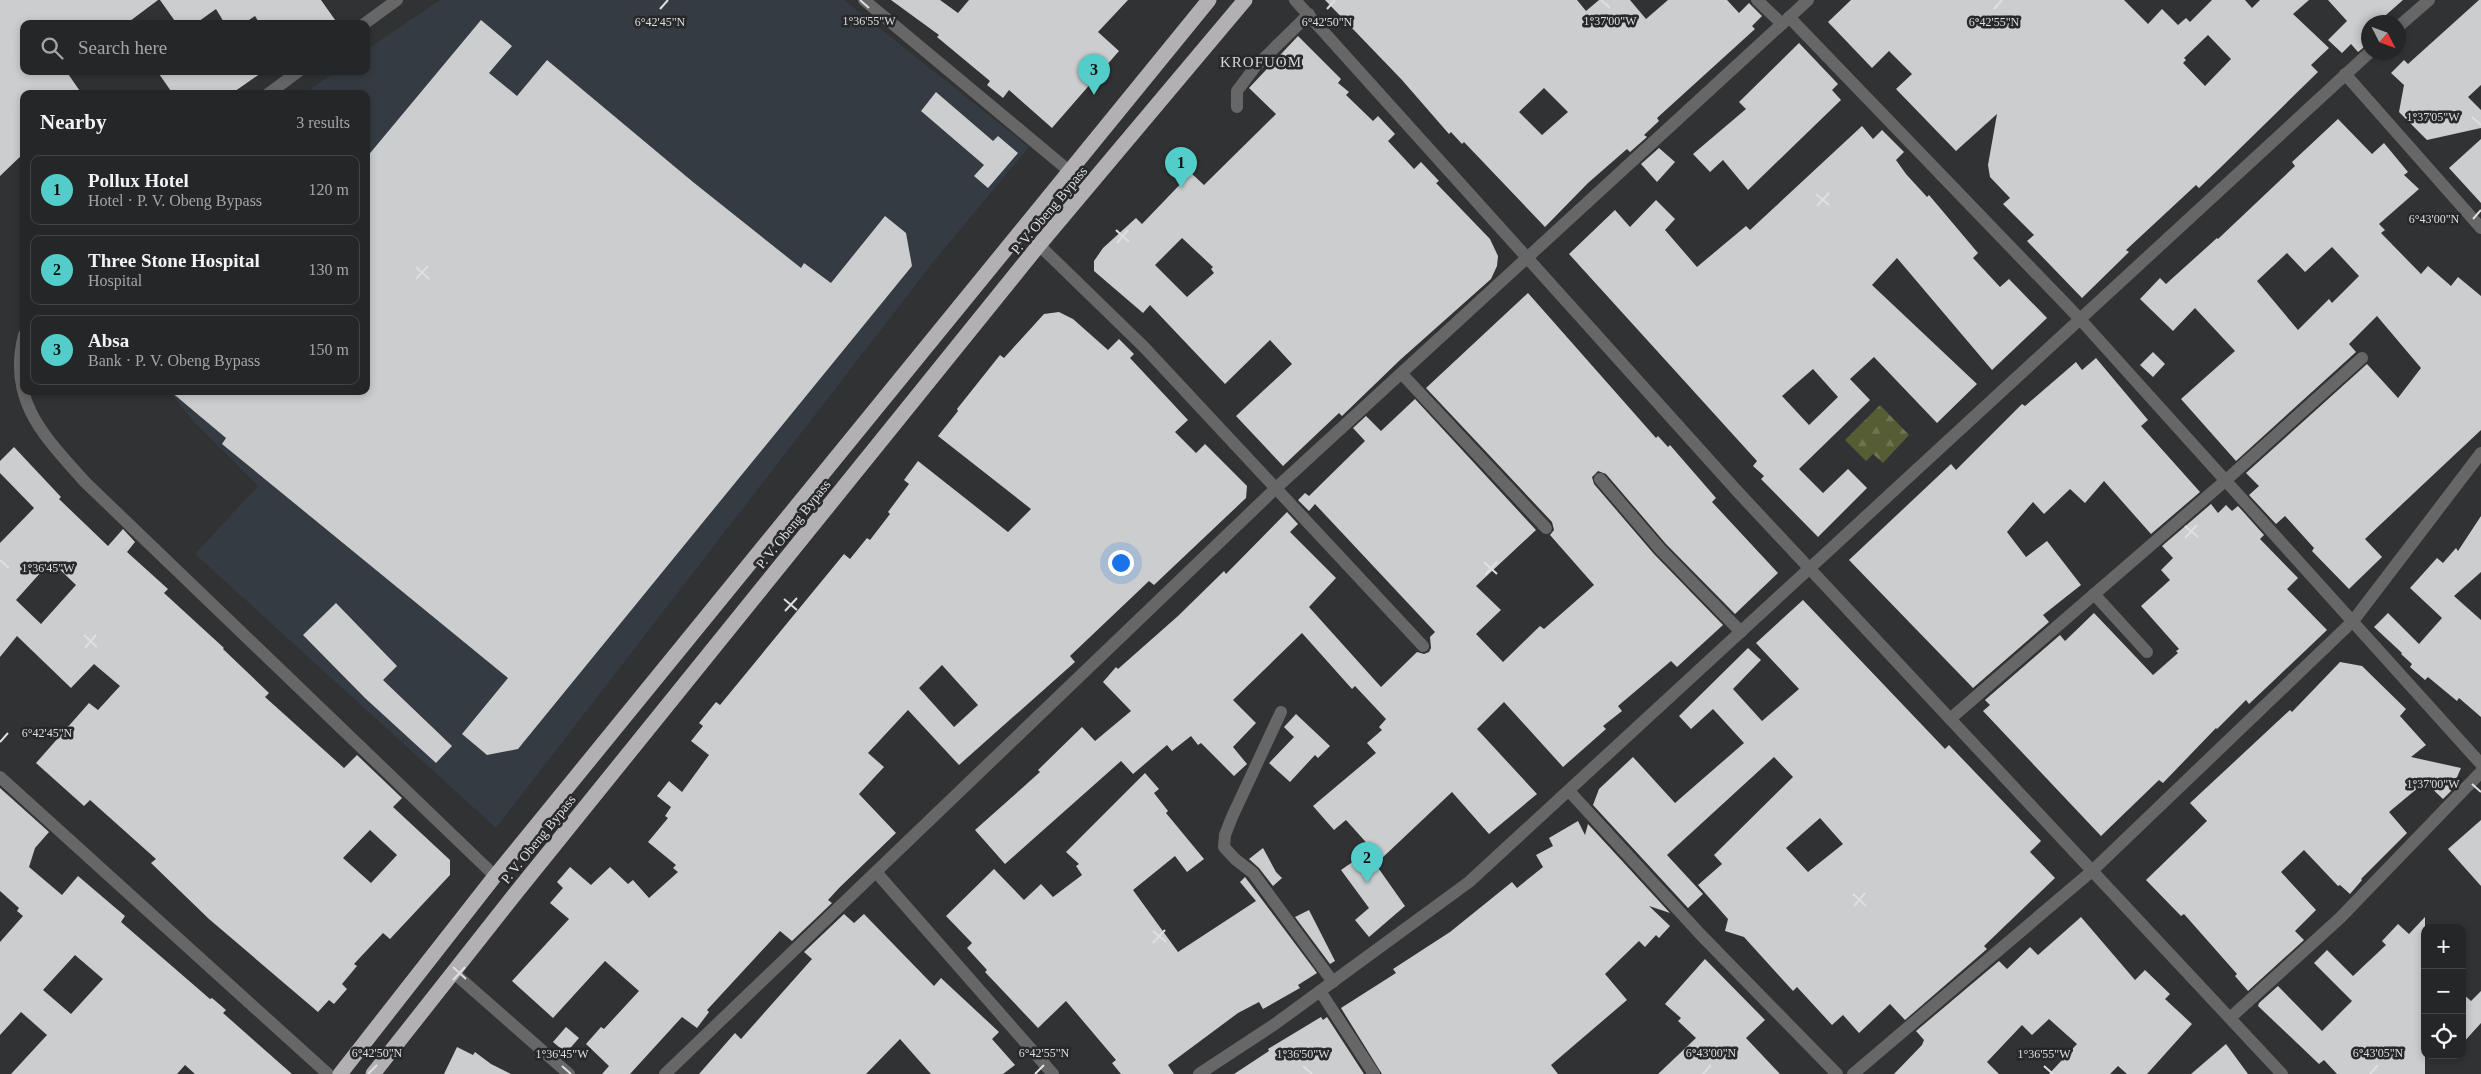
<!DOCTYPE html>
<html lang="en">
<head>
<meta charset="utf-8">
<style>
	:root { --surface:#242627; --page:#303233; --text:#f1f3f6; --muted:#a3a5a7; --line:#414344; --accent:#53cdc9 }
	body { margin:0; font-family:Georgia,serif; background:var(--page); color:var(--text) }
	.controls { position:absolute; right:15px; bottom:15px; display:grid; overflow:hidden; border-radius:10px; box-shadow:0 2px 8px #0003 }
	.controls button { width:45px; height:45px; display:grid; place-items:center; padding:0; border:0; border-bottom:1px solid var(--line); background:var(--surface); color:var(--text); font:25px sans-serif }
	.compass { position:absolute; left:2361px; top:15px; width:45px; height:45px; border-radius:50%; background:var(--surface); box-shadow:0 2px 8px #0003; rotate:132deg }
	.you { position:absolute; left:1120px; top:562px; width:18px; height:18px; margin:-12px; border:4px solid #fff; border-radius:50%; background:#1a73e8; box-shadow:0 0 0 8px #1a73e833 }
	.badge { display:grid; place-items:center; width:32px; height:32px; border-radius:50%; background:var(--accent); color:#111; font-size:16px; font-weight:700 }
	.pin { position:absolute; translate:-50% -41px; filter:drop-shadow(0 1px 2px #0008) }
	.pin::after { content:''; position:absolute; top:26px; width:18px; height:15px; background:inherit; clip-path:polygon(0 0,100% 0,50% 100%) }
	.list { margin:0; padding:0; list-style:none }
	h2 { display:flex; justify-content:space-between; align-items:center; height:65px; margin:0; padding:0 20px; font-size:21px }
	h2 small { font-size:16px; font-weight:400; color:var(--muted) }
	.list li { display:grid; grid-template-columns:32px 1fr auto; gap:15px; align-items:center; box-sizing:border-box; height:70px; margin:0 10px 10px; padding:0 10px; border:1px solid var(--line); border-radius:10px }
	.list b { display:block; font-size:19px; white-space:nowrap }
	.list p { margin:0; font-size:16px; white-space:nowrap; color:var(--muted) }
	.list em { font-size:16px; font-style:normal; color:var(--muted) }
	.icon { flex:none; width:28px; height:28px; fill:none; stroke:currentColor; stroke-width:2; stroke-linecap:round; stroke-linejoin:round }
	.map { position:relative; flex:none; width:2481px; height:1074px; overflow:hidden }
	.search { position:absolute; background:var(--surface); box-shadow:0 2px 8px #0003; left:20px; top:20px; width:350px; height:55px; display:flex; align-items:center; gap:12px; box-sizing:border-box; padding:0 18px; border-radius:10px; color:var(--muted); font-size:19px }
	.panel { position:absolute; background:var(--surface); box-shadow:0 2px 8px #0003; left:20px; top:90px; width:350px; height:305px; border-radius:10px }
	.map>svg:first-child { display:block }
</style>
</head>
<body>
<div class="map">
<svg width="2481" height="1074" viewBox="0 0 2481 1074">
	<defs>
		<pattern id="forest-firs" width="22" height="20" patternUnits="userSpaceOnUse" patternTransform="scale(1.25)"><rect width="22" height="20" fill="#565d34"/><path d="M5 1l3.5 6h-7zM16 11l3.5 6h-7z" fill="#6e7451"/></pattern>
	</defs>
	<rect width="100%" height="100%" fill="#303234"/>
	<polygon fill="#353b42" points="440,0 844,0 1029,147 934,261 496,828 195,554 258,486 195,423 169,391 366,391 366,94 304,94 336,71 366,71 366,50"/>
	<polygon fill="url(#forest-firs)" points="1880,405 1909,435 1883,463 1873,454 1866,461 1845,440"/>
	<g fill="#cbcdcf" fill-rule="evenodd">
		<polygon points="0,0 158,0 126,24 24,24 24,71 66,71 82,94 24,94 24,153 0,176"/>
		<polygon points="160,0 321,0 338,24 260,24 255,16 243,24 225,24 216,9 195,24 177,24"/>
		<polygon points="891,0 940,0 958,13 969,0 1128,0 1098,32 1119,51 1052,128 1009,90 1003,98 987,85 990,81 937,37 939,35"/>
		<path d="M1325 0H1577L1586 11 1599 0H1630L1646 19 1668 0H1727L1739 13 1749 3 1762 16 1752 26 1755 29 1657 118 1659 121 1644 135 1647 137 1630 152 1627 149 1588 183 1545 227 1464 142 1462 144 1451 132 1449 134 1402 80ZM1544 88 1568 112 1542 135 1519 112Z"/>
		<path d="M1851 0H2124L2148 24 2162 9 2178 25 2186 18 2190 22 2212 0H2245L2252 8 2260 0H2309L2293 14 2329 48 2311 65 2318 72 2220 168 2199 188 2196 185 2126 250 2129 252 2082 298 2027 241 2034 235 2003 204 2010 198 1990 177 1988 165 1997 114 1956 151 1896 89 1912 74 1889 51 1872 68 1828 22ZM2208 35 2231 59 2205 86 2183 63 2186 60 2184 58Z"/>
		<polygon points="2328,0 2403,0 2378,22 2368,22 2368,44 2358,52 2351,44 2342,53 2328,40 2347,21"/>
		<polygon points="2479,0 2481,0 2481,85 2468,97 2481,110 2481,128 2427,140 2399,112 2404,85 2391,73 2404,60 2408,64"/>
		<polygon points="481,20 512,46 489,73 517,96 547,60 693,182 801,268 804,263 831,283 885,216 906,233 912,266 518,749 487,755 462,734 508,678 222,444 226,438 170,391 366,391 366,158"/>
		<path d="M1298 36 1341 79 1338 83 1349 92 1346 95 1373 121 1378 116 1395 134 1388 141 1414 169 1421 162 1439 181 1436 183 1490 239 1498 256 1497 266 1491 279 1400 360 1342 416 1339 413 1283 466 1236 416 1292 364 1270 340 1225 384 1150 305 1143 313 1094 271V261L1103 248 1136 218 1142 224 1191 173 1204 185 1276 114 1249 88ZM1182 238 1213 267 1211 269 1214 273 1187 297 1155 265Z"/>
		<polygon points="1799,43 1838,84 1832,90 1841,100 1748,190 1723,160 1710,172 1693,154 1746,109 1739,102"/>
		<polygon points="157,71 264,71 231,94 173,94"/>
		<polygon points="936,92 993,141 998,136 1018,153 988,188 974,176 984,165 921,111"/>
		<path d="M2338 119 2372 154 2384 143 2408 172 2404 175 2419 189 2379 224 2385 230 2381 233 2421 274 2428 266 2451 286 2458 277 2481 296V430L2365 539 2382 557 2349 589 2312 551 2314 548 2285 516 2276 524 2249 495 2259 486 2246 473 2367 364 2398 398 2421 368 2377 316 2349 344 2356 352 2236 461 2181 399 2235 351 2195 308 2173 331 2140 299 2160 278 2166 284 2217 238 2218 239 2295 166 2292 162ZM2332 247 2359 276 2332 303 2329 299 2298 330 2257 281 2287 253 2305 272Z"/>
		<path d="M1862 126 1873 139 1882 130 1904 152 1896 160 1906 174 1927 197 1929 195 1978 253 1973 258 2000 287 2009 279 2047 318 1992 370 1897 258 1872 285 1977 384 1937 423 1874 357 1850 379 1870 400 1799 469 1823 493 1848 469 1867 488 1818 537 1761 479 1764 476 1753 466 1757 461 1569 254 1615 210 1630 227 1656 200 1675 219 1665 230 1697 267 1746 226 1750 230ZM1813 369 1838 397 1809 425 1782 396Z"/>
		<polygon points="2481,139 2481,203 2449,168"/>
		<polygon points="1659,148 1675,162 1657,182 1641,164"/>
		<polygon points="1528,293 1656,438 1658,436 1668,447 1670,445 1716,498 1712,502 1778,573 1735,614 1666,544 1606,474 1598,471 1592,477 1594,484 1654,554 1723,625 1677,667 1671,661 1618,706 1622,711 1603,726 1606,729 1563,767 1504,702 1477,729 1537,794 1489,834 1452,792 1381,859 1346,820 1334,830 1313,806 1376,753 1367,743 1382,730 1379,727 1386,719 1355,686 1352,689 1302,633 1233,700 1256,723 1233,747 1247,764 1234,776 1201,743 1198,745 1191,736 1172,751 1167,745 1133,774 1121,761 1005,864 975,830 1040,772 1038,770 1082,727 1095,741 1131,711 1103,682 1116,667 1118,669 1178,616 1224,571 1226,574 1287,512 1298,524 1290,532 1336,578 1309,607 1381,687 1417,652 1424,654 1429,652 1431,648 1430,637 1435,632 1315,504 1309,511 1298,500 1305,493 1309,496 1365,441 1353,428 1366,416 1381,431 1415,399 1536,530 1476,586 1501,610 1476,634 1503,662 1540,626 1544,629 1594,585 1550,535 1554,530 1552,522 1426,388"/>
		<path d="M1059 312 1073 319 1108 350 1119 339 1134 354 1130 358 1188 420 1175 432 1196 453 1205 444 1247 486 1246 498 1154 585 1149 581 1070 656 1075 662 959 765 908 710 868 753 884 767 859 794 896 833 839 888 828 900 832 903 792 941 780 931 707 1010 709 1012 697 1028 682 1017 630 1074H602L609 1066 586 1044 601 1027 604 1029 639 991 605 961 553 1018 512 981 569 919 550 903 563 888 557 882 570 867 591 885 610 867 628 884 633 880 649 898 678 872 673 868 676 865 648 842 668 818 665 816 671 807 657 796 669 781 682 792 709 755 691 741 703 726 699 723 716 702 720 705 844 554 850 559 867 538 870 540 890 514 888 512 909 484 904 480 918 461 1008 532 1031 509 938 436 958 411 957 409 1000 355 1004 358 1044 314ZM942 665 978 705 954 727 919 688Z"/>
		<polygon points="2153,352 2165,364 2153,377 2140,365"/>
		<polygon points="2096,358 2148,420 2141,426 2200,492 2151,534 2104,481 2085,503 2070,489 2044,514 2033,502 2007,532 2026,557 2047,541 2081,585 2043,615 2049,622 1973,688 1849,560 1951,464 1956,470 2022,404 2025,406 2076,362 2082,370"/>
		<path d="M14 447 61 497 59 499 108 546 123 529 135 542 127 552 168 589 164 593 224 648 223 649 269 693 265 697 344 768 357 755 402 798 393 807 450 860V875L390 939 383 933 354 964 357 966 342 984 347 989 334 1004 329 1000 318 1012 209 919 151 863 156 859 90 800 84 806 36 763 89 703 98 710 120 686 94 664 71 688 17 636 0 657V543L34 508 0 473V461ZM51 561 76 585 41 624 16 600ZM370 830 397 855 371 883 343 858Z"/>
		<polygon points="2211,504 2218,513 2226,505 2232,511 2238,506 2264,535 2260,539 2298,578 2287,589 2327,630 2249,704 2246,700 2217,729 2216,728 2163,783 2159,780 2101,836 1983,711 1990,705 1985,700 2060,635 2065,641 2094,613 2153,675 2178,653 2176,651 2179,649 2141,606 2170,580 2161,570 2173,558 2162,546"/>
		<polygon points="2481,516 2481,572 2454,596 2481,620 2481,717 2459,698 2457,701 2428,677 2425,680 2410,667 2412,664 2401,654 2402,653 2374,627 2388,613 2419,644 2442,618 2410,588 2437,558 2443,563 2456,548 2458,551"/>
		<path d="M1803 600 1945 749 1949 745 2041 841 2030 852 2055 878 1984 946 1987 949 1905 1020 1890 1004 1859 1033 1843 1015 1832 1025 1797 987 1793 991 1744 937 1725 931 1728 919 1698 885 1722 864 1714 855 1793 777 1774 757 1667 855 1703 894 1688 908 1593 805 1599 789 1633 757 1675 803 1744 743 1713 709 1691 729 1679 716 1748 648 1761 660 1733 689 1762 721 1799 689 1756 643ZM1820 818 1843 844 1808 872 1786 848Z"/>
		<polygon points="336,603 397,666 383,680 452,746 436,763 365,698 303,635"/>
		<polygon points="2340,662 2362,666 2406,709 2400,716 2426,745 2411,757 2461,768 2451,791 2443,799 2425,782 2389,812 2407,833 2361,879 2362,880 2350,894 2340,885 2338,886 2304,850 2281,872 2316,910 2295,931 2304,940 2248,991 2235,976 2237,974 2184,914 2181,916 2146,880 2207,821 2190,803 2290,710 2292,712"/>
		<polygon points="1296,714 1330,746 1318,758 1315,755 1290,782 1269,763 1294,737 1284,727"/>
		<polygon points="1145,773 1159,789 1154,793 1168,811 1166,813 1204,859 1187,872 1175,856 1133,890 1178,952 1256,901 1240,882 1245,877 1317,973 1298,985 1300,988 1263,1009 1259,1002 1238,1013 1168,1065 1174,1074 1121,1074 1112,1063 1116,1060 1066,1001 1038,1028 985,972 987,970 967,948 972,943 946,916 994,869 1024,900 1041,884 1053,897 1082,875 1076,866 1079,864 1066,852"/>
		<path d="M0 788 49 832 35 848 29 867 62 895 78 876 125 916 121 922 210 999 212 998 226 1010 223 1013 292 1074H195L185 1065 177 1074H11L47 1035 21 1012 0 1035V942L23 916 17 911 19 908 0 891ZM75 955 103 979 71 1014 43 990Z"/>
		<polygon points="2481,820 2481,886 2448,849"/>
		<polygon points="1578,821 1585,835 1588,824 1670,913 1649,906 1670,926 1659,938 1656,935 1645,947 1639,941 1605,974 1627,1000 1551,1065 1558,1074 1382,1074 1341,1008 1396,973 1393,969 1450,932 1512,882 1517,888 1543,867 1536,855 1553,846 1549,838"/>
		<polygon points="1263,848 1276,872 1282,878 1273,886 1259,868 1249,859"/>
		<polygon points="1367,852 1405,906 1369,937 1355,920 1369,908 1341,870"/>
		<polygon points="1309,910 1335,961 1330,964 1295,917"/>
		<polygon points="844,914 854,923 864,914 934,986 941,978 999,1032 992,1039 1015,1065 1003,1074 931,1074 900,1039 866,1074 699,1074 735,1033 741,1039 812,959 804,952"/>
		<polygon points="2081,917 2135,980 2145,970 2170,994 2165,999 2192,1024 2147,1074 2127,1074 2118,1066 2110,1074 2049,1074 2077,1044 2049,1019 2032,1035 2022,1025 1987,1062 1999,1074 1894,1074 1922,1045 1924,1040 1916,1031 1999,961 2007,969 2030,947 2038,955"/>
		<polygon points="2425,917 2425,1074 2337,1074 2324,1060 2319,1064 2258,1006 2259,1003 2278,986 2322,1031 2352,1001 2314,963 2327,950 2353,976 2386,945 2382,941 2398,924 2409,934"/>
		<polygon points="1705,959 1765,1020 1746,1038 1780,1074 1658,1074 1696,1038 1678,1021 1681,1018 1665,1004"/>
		<polygon points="2481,991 2481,1023 2462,1044 2462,993 2471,1001"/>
		<polygon points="1321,1017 1323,1020 1327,1017 1364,1074 1234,1074 1269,1051 1268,1049"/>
		<polygon points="566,1027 579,1038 566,1053 553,1042"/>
		<polygon points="2226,1044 2248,1074 2191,1074"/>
		<polygon points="457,1047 473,1055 475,1052 491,1064 511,1074 444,1074"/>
	</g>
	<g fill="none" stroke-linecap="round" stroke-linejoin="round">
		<g stroke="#686768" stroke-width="12">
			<polyline points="864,0 1068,170"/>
			<polyline points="1295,0 1738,492 2282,1074"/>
			<polyline points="1757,0 1782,24"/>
			<polyline points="1789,17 2079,318 2481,764"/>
			<polyline points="364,24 397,0"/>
			<polyline points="2398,27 2429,0"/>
			<polyline points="2345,74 2481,228"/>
			<polyline points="268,94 299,71"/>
			<polyline points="1237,107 1237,91 1255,67 1309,14"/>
			<polyline points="1039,245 1144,347 1423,646"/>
			<path d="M24 335C7 401 45 437 85 482L495 876"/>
			<polyline points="1402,374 1546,528"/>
			<polyline points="1600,479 1660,549 1741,632"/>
			<polyline points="2094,594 2147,652"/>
			<polyline points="1281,712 1232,817 1225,835 1224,847 1235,859 1253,873 1333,982"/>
			<polyline points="1950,719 2225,481 2362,358"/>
			<polyline points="0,777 328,1074"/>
			<polyline points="1569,791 1701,935 1837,1074"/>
			<polyline points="876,872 1053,1074"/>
			<polyline points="454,973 569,1074"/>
			<polyline points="1320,991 1374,1074"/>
			<polyline points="2230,1018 2340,918 2481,772"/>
			<polyline points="665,1074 1275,489 1808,0"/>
			<polyline points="1199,1074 1275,1024 1469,882 2370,52"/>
			<polyline points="1853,1074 2092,871 2353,621 2481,453"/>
		</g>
		<g stroke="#b2b0b2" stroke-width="15">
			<polyline points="340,1074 495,876 1209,0"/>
			<polyline points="373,1074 515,894 1039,245 1245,0"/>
		</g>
	</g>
	<path fill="none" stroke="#dedfe0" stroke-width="2" d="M860 0 869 8M1601 0 1610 8M660 9 668 0M1327 9 1335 0M1994 9 2002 0M2472 117 2481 125M1816 194 1829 205M1817 206 1829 193M2473 219 2481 210M1116 230 1129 242M1117 243 1128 230M416 267 429 279M416 279 428 266M2185 526 2198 537M2185 538 2197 525M0 560 9 568M1484 562 1497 574M1485 575 1497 562M784 599 797 610M785 611 797 598M84 635 97 647M85 648 96 635M0 742 8 733M2472 784 2481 792M1853 894 1866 906M1854 906 1865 893M1153 931 1166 942M1153 943 1165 930M453 967 466 979M453 980 465 967M562 1066 571 1074M1303 1066 1312 1074M2044 1066 2053 1074M368 1074 377 1065M1035 1074 1044 1065M1703 1074 1711 1065M2370 1074 2378 1065"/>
	<g text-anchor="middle" stroke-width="5" stroke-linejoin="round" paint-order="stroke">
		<g font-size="14" fill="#dedfe0" stroke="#27282a">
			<text transform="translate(1049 210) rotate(-50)" y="5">P. V. Obeng Bypass</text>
			<text transform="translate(793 524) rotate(-51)" y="5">P. V. Obeng Bypass</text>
			<text transform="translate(538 839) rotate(-51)" y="5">P. V. Obeng Bypass</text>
		</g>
		<g font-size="15" letter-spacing="1" fill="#d4d6d8" stroke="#27282a">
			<text x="1261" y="67">KROFUOM</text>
		</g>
	</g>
	<g font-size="12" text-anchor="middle" fill="#dedfe0" stroke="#27282a" stroke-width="5" stroke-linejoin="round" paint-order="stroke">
		<text x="869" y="25">1°36'55"W</text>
		<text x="1610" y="25">1°37'00"W</text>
		<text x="660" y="26">6°42'45"N</text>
		<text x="1327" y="26">6°42'50"N</text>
		<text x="1994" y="26">6°42'55"N</text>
		<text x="2433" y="121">1°37'05"W</text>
		<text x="2434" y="223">6°43'00"N</text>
		<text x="48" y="572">1°36'45"W</text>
		<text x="47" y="737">6°42'45"N</text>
		<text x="2433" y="788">1°37'00"W</text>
		<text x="377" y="1057">6°42'50"N</text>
		<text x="1044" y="1057">6°42'55"N</text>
		<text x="1711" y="1057">6°43'00"N</text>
		<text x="2378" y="1057">6°43'05"N</text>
		<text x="562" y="1058">1°36'45"W</text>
		<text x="1303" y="1058">1°36'50"W</text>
		<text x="2044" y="1058">1°36'55"W</text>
	</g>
</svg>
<div class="controls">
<button>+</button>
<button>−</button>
<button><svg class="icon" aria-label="locate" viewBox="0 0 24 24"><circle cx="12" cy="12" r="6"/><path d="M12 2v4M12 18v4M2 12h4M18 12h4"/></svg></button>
</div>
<svg class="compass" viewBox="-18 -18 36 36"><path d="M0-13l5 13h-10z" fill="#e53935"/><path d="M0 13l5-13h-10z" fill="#a3a5a7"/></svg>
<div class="you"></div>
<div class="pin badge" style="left:1181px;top:188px">1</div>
<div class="pin badge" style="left:1367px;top:883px">2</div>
<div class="pin badge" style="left:1094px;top:95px">3</div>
<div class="search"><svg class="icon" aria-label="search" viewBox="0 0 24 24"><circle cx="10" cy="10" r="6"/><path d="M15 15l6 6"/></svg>Search here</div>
<section class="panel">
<h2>Nearby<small>3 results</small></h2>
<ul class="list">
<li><span class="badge">1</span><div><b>Pollux Hotel</b><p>Hotel · P. V. Obeng Bypass</p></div><em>120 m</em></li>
<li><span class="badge">2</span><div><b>Three Stone Hospital</b><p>Hospital</p></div><em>130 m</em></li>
<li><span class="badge">3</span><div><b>Absa</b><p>Bank · P. V. Obeng Bypass</p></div><em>150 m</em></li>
</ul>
</section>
</div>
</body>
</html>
